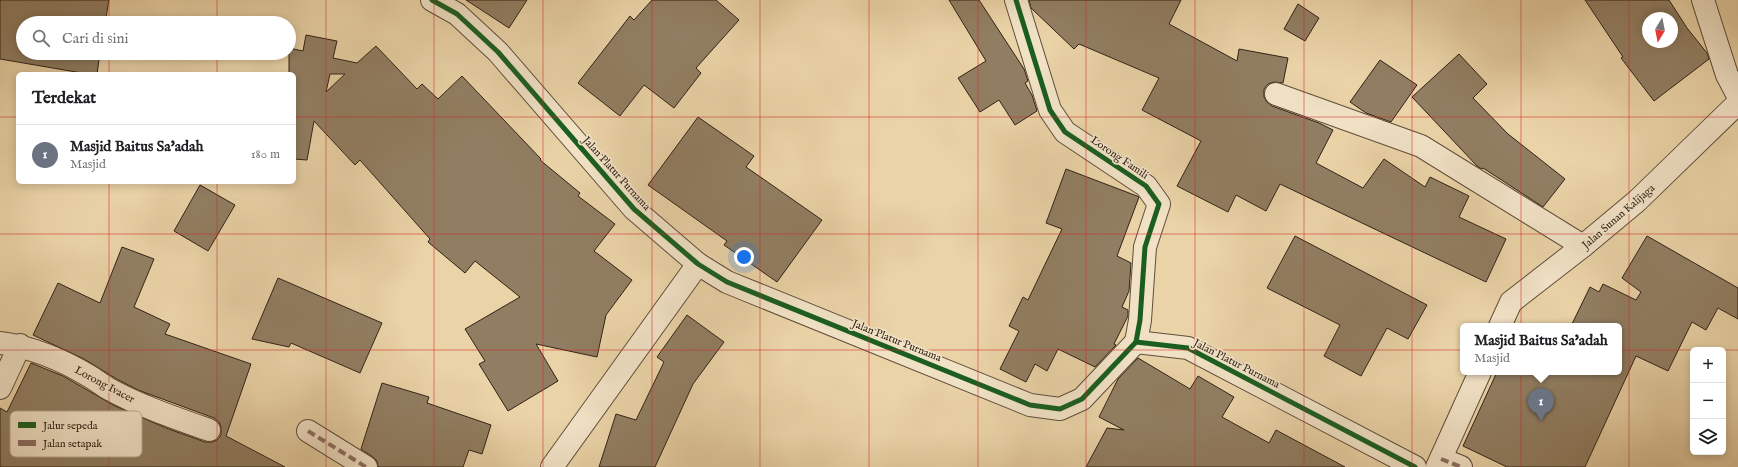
<!DOCTYPE html>
<html lang="id">
<head>
<meta charset="utf-8">
<style>
	:root { --surface:#fff; --page:#f6f6f6; --text:#202124; --muted:#757577; --line:#e0e0e0; --accent:#7c3aed }
	body { margin:0; font-family:"IM FELL English",serif; background:var(--page); color:var(--text) }
	.controls { position:absolute; right:12px; bottom:12px; display:grid; overflow:hidden; border-radius:6px; box-shadow:0 2px 10px #0003 }
	.controls button { width:36px; height:36px; display:grid; place-items:center; padding:0; border:0; border-bottom:1px solid var(--line); background:var(--surface); color:var(--text); font:20px sans-serif }
	.compass { position:absolute; left:1642px; top:12px; width:36px; height:36px; border-radius:50%; background:var(--surface); box-shadow:0 2px 10px #0003; rotate:190deg }
	.you { position:absolute; left:744px; top:257px; width:14px; height:14px; margin:-10px; border:3px solid #fff; border-radius:50%; background:#1a73e8; box-shadow:0 0 0 6px #1a73e833 }
	.badge { display:grid; place-items:center; width:26px; height:26px; border-radius:50%; background:var(--accent); color:#fff; font-size:13px; font-weight:700 }
	.pin { position:absolute; translate:-50% -33px; filter:drop-shadow(0 1px 2px #0008) }
	.pin::after { content:''; position:absolute; top:21px; width:14px; height:12px; background:inherit; clip-path:polygon(0 0,100% 0,50% 100%) }
	.popup { position:absolute; left:1460px; top:323px; width:162px; height:52px; box-sizing:border-box; display:grid; place-content:center; border-radius:6px; background:var(--surface); filter:drop-shadow(0 1px 3px #0005); font-size:13px; white-space:nowrap; color:var(--muted) }
	.popup b { font-size:15px; color:var(--text) }
	.popup::after { content:''; position:absolute; left:50%; top:100%; margin-left:-8px; border:8px solid transparent; border-top-color:var(--surface) }
	.list { margin:0; padding:0; list-style:none }
	h2 { display:flex; justify-content:space-between; align-items:center; height:52px; margin:0; padding:0 16px; font-size:17px }
	h2 small { font-size:13px; font-weight:400; color:var(--muted) }
	.list li { display:grid; grid-template-columns:26px 1fr auto; gap:12px; align-items:center; box-sizing:border-box; height:60px; padding:0 16px; border-top:1px solid var(--line) }
	.list b { display:block; font-size:15px; white-space:nowrap }
	.list p { margin:0; font-size:13px; white-space:nowrap; color:var(--muted) }
	.list em { font-size:13px; font-style:normal; color:var(--muted) }
	.icon { flex:none; width:22px; height:22px; fill:none; stroke:currentColor; stroke-width:2; stroke-linecap:round; stroke-linejoin:round }
	.map { position:relative; flex:none; width:1738px; height:467px; overflow:hidden }
	.search { position:absolute; background:var(--surface); box-shadow:0 2px 10px #0003; left:16px; top:16px; width:280px; height:44px; display:flex; align-items:center; gap:10px; box-sizing:border-box; padding:0 14px; border-radius:22px; color:var(--muted); font-size:15px }
	.panel { position:absolute; background:var(--surface); box-shadow:0 2px 10px #0003; left:16px; top:72px; width:280px; height:112px; border-radius:6px }
	.map>svg:first-child { display:block }
</style>
</head>
<body>
<div class="map">
<svg width="1738" height="467" viewBox="0 0 1738 467">
	<rect width="100%" height="100%" fill="#ead3a7"/>
	<filter id="stains"><feTurbulence type="fractalNoise" baseFrequency=".005" numOctaves="4"/><feColorMatrix values="0 0 0 0 .2 0 0 0 0 .09 0 0 0 0 .02 0 0 0 .5 -.17"/></filter>
	<radialGradient id="worn" r=".72"><stop offset=".6" stop-color="#630" stop-opacity="0"/><stop offset="1" stop-color="#630" stop-opacity=".3"/></radialGradient>
	<g fill="#917e62" stroke="#312217" fill-rule="evenodd">
		<polygon points="0,0 109,0 105,23 23,23 23,53 100,53 97,74 88,74 0,59"/>
		<polygon points="466,0 527,0 509,28"/>
		<polygon points="652,0 716,0 739,20 696,68 701,73 674,108 644,85 620,116 578,83 630,16 634,20"/>
		<polygon points="949,0 979,0 1024,69 1028,81 1025,83 1032,95 1037,111 1015,125 999,100 980,112 958,78 986,61"/>
		<polygon points="1029,0 1181,0 1169,24 1237,61 1239,49 1288,58 1283,83 1274,82 1268,84 1264,89 1264,97 1267,102 1272,106 1319,123 1333,130 1316,163 1363,188 1384,159 1425,187 1430,177 1469,196 1459,217 1506,239 1486,282 1280,184 1266,211 1236,195 1228,212 1177,186 1201,141 1142,110 1159,78 1079,44 1074,49 1031,8"/>
		<path d="M1585 0H1669L1687 28 1707 53 1709 59 1654 101 1621 58 1623 57ZM1648 18H1672V42H1648Z"/>
		<polygon points="1298,4 1319,18 1305,41 1284,29"/>
		<path d="M306 35 337 41 333 58 357 63 376 46 417 89 422 84 438 99 462 76 541 159 540 160 580 193 578 196 615 224 594 251 632 280 606 315 597 357 536 344 558 381 508 411 479 364 485 361 465 329 520 297 475 261 465 273 428 242 430 239 360 160 355 165 314 121 307 160 294 159V74H289V48L303 51ZM330 74H345L326 92Z"/>
		<polygon points="1459,54 1487,84 1473,98 1508,134 1565,179 1543,207 1483,168 1482,169 1477,166 1412,97"/>
		<polygon points="1380,60 1417,85 1391,122 1366,113 1350,102"/>
		<polygon points="698,117 754,156 746,167 822,220 777,282 724,245 727,241 648,185"/>
		<polygon points="1066,169 1137,196 1139,197 1117,256 1131,263 1129,291 1122,307 1128,310 1128,316 1114,344 1116,345 1095,367 1058,349 1047,371 1035,364 1026,382 1000,369 1019,331 1009,326 1023,297 1028,300 1062,229 1046,223"/>
		<polygon points="200,185 235,205 208,251 174,231"/>
		<polygon points="1295,236 1427,305 1408,339 1387,328 1361,376 1324,356 1340,325 1267,288"/>
		<polygon points="1647,236 1738,288 1738,319 1718,308 1706,330 1692,322 1668,371 1636,356 1585,467 1507,467 1463,446 1497,372 1619,372 1619,326 1571,326 1590,287 1599,292 1603,284 1636,300 1641,292 1622,278"/>
		<polygon points="122,247 154,259 134,307 170,324 165,334 251,364 226,436 285,467 0,467 0,408 7,412 31,363 63,376 115,406 166,428 205,442 212,442 217,440 221,435 221,427 219,422 214,418 138,390 115,378 84,359 33,335 58,283 100,303"/>
		<polygon points="278,278 382,323 360,373 291,343 289,347 252,339"/>
		<polygon points="687,315 724,342 693,384 655,467 599,467 616,414 636,420 664,362 657,357"/>
		<polygon points="1138,358 1190,389 1198,376 1234,397 1222,417 1269,443 1276,430 1345,467 1086,467 1107,428 1124,430 1099,417 1118,379"/>
		<polygon points="382,383 429,397 427,403 491,425 482,454 469,450 463,467 378,467 377,461 373,457 361,449"/>
	</g>
	<g fill="none" stroke-linecap="round" stroke-linejoin="round">
		<defs>
			<g id="minor">
				<polyline points="432,0 457,14 498,52 634,209 698,264 727,282 1030,405 1060,409 1082,399 1136,342 1188,348 1415,467"/>
				<polyline points="1016,0 1050,110 1065,132 1146,186 1159,204 1145,247 1140,320 1136,342"/>
				<polyline points="1703,0 1727,75 1738,96"/>
				<polyline points="1276,94 1421,146 1583,246"/>
				<polyline points="1500,326 1511,302 1583,246 1637,201 1738,103"/>
				<path d="M0 343C31 347 62 360 89 376 96 380 102 385 109 389 140 406 175 418 209 430"/>
				<polyline points="0,388 20,345"/>
				<polyline points="308,431 366,467"/>
				<polyline points="1441,459 1461,467"/>
				<polyline points="552,467 698,264"/>
				<polyline points="1437,467 1480,372"/>
			</g>
		</defs>
		<use href="#minor" stroke="#5f4e3b" stroke-width="24"/>
		<use href="#minor" stroke="#f1e2c6" stroke-width="22"/>
		<g stroke="#8d6e63" stroke-width="4" stroke-dasharray="8 4" stroke-linecap="butt">
			<polyline points="308,431 366,467"/>
			<polyline points="1441,459 1461,467"/>
		</g>
		<defs>
			<g id="cycleway">
				<polyline points="432,0 457,14 498,52 634,209 698,264 727,282 1030,405 1060,409 1082,399 1136,342 1188,348 1415,467"/>
				<polyline points="1016,0 1050,110 1065,132 1146,186 1159,204 1145,247 1140,320 1136,342"/>
			</g>
		</defs>
		<use href="#cycleway" stroke="#f1e2c6" stroke-width="8"/>
		<use href="#cycleway" stroke="#1b5e20" stroke-width="5"/>
	</g>
	<path fill="none" stroke="#d62828" stroke-width="1" stroke-opacity="0.55" d="M109 0V23M217 0V23M326 0V467M434 0V467M543 0V467M652 0V467M760 0V467M869 0V467M978 0V467M1086 0V467M1195 0V467M1304 0V467M1412 0V467M1521 0V467M1629 0V467M109 53V74M217 53V74M0 117H18M294 117H1738M109 182V467M217 182V467M0 234H1738M0 350H1693M1723 350H1738"/>
	<g text-anchor="middle" stroke-width="3.5" stroke-linejoin="round" paint-order="stroke">
		<g font-size="11" fill="#312217" stroke="#f1e2c6">
			<text transform="translate(1120 157) rotate(34)" y="4">Lorong Famili</text>
			<text transform="translate(617 173) rotate(48)" y="4">Jalan Platur Purnama</text>
			<text transform="translate(1618 216) rotate(-41)" y="4">Jalan Sunan Kalijaga</text>
			<text transform="translate(897 340) rotate(22)" y="4">Jalan Platur Purnama</text>
			<text transform="translate(1237 363) rotate(27)" y="4">Jalan Platur Purnama</text>
			<text transform="translate(105 384) rotate(28)" y="4">Lorong Ivacer</text>
		</g>
	</g>
	<rect x="10" y="411" width="132" height="46" rx="6" fill="#f1e2c6" stroke="#b7a892" stroke-width="1"/>
	<rect x="18" y="422" width="18" height="6" fill="#1b5e20"/>
	<rect x="18" y="440" width="18" height="6" fill="#8d6e63"/>
	<g font-size="11" fill="#312217">
		<text x="43" y="429">Jalur sepeda</text>
		<text x="43" y="447">Jalan setapak</text>
	</g>
	<rect width="100%" height="100%" filter="url(#stains)"/>
	<rect width="100%" height="100%" fill="url(#worn)"/>
</svg>
<div class="controls">
<button>+</button>
<button>−</button>
<button><svg class="icon" aria-label="layers" viewBox="0 0 24 24"><path d="M12 4l9 5-9 5-9-5zM3 14l9 5 9-5"/></svg></button>
</div>
<svg class="compass" viewBox="-18 -18 36 36"><path d="M0-13l5 13h-10z" fill="#e53935"/><path d="M0 13l5-13h-10z" fill="#757577"/></svg>
<div class="you"></div>
<div class="pin badge" style="left:1541px;top:421px;background:#6b7280">1</div>
<div class="popup"><b>Masjid Baitus Sa'adah</b>Masjid</div>
<div class="search"><svg class="icon" aria-label="search" viewBox="0 0 24 24"><circle cx="10" cy="10" r="6"/><path d="M15 15l6 6"/></svg>Cari di sini</div>
<section class="panel">
<h2>Terdekat<small></small></h2>
<ul class="list">
<li><span class="badge" style="background:#6b7280">1</span><div><b>Masjid Baitus Sa'adah</b><p>Masjid</p></div><em>180 m</em></li>
</ul>
</section>
</div>
</body>
</html>
